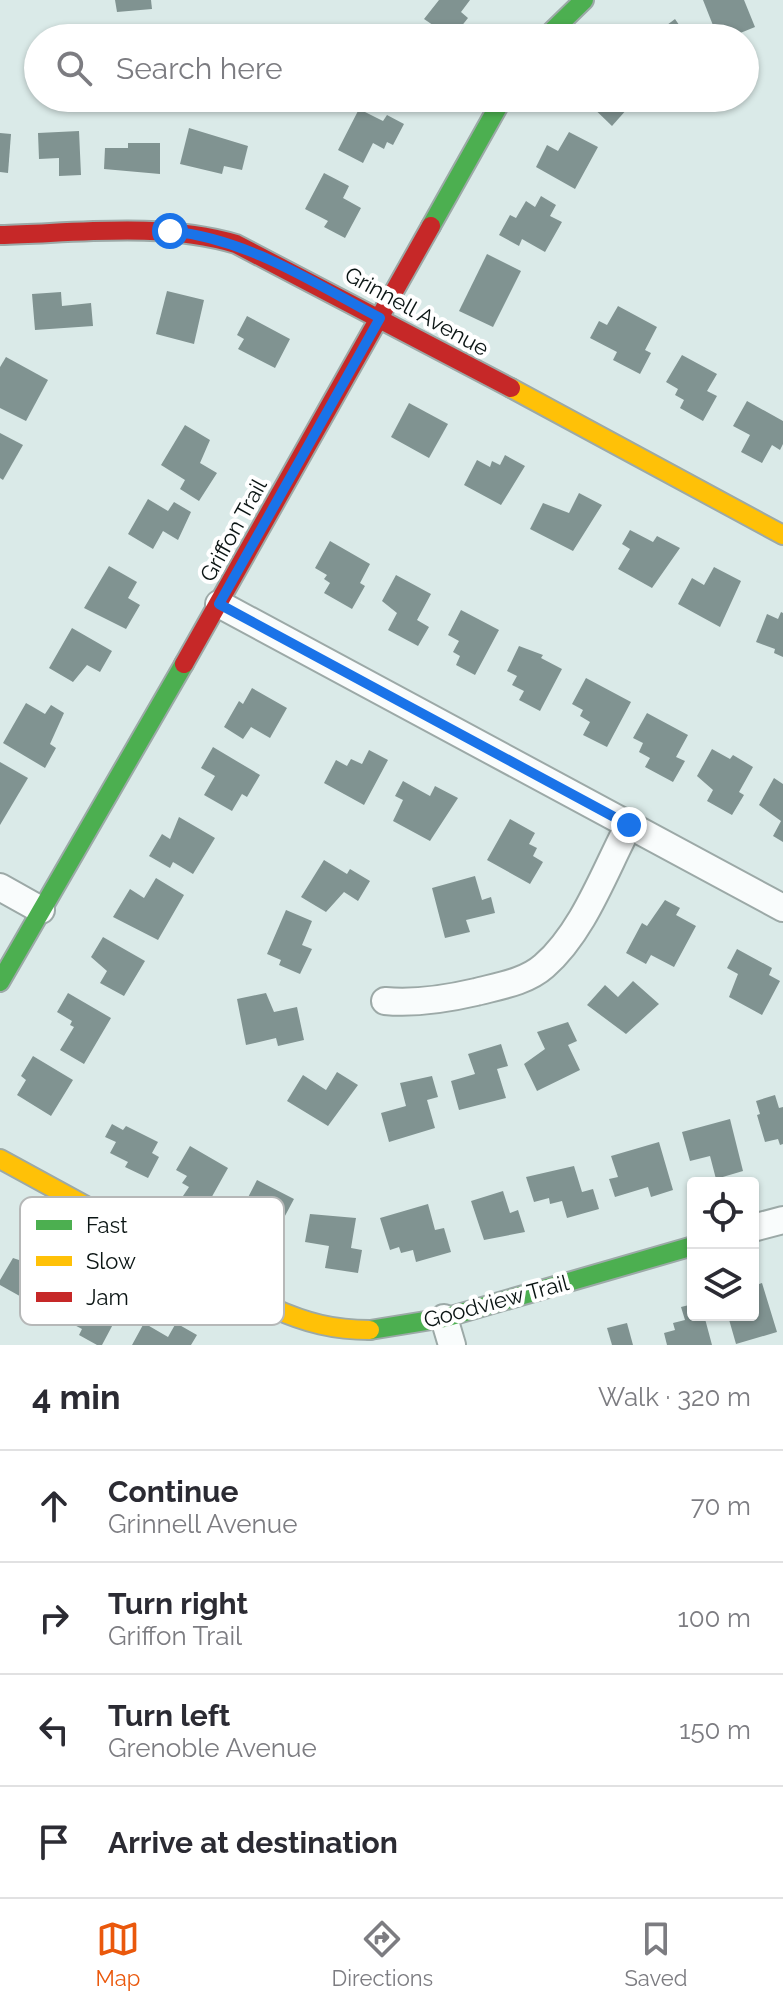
<!DOCTYPE html>
<html lang="en">
<head>
<meta charset="utf-8">
<style>
	:root { --surface:#fff; --page:#f7f7f7; --text:#2b2b33; --muted:#7c7c81; --line:#e1e1e2; --accent:#ea580c }
	body { margin:0; font-family:Raleway,sans-serif; background:var(--page); color:var(--text) }
	.controls { position:absolute; right:24px; bottom:24px; display:grid; overflow:hidden; border-radius:8px; box-shadow:0 2px 6px #0004 }
	.controls button { width:72px; height:72px; display:grid; place-items:center; padding:0; border:0; border-bottom:2px solid var(--line); background:var(--surface); color:var(--text); font:40px sans-serif }
	.stop { position:absolute; width:24px; height:24px; margin:-18px; border:6px solid #1a73e8; border-radius:50%; background:#fff }
	.stop.end { background:#1a73e8; border-color:#fff; box-shadow:0 2px 8px #0008 }
	.list { margin:0; padding:0; list-style:none }
	h2 { display:flex; justify-content:space-between; align-items:center; height:104px; margin:0; padding:0 32px; font-size:34px }
	h2 small { font-size:26px; font-weight:400; color:var(--muted) }
	.list li { display:grid; grid-template-columns:52px 1fr auto; gap:24px; align-items:center; box-sizing:border-box; height:112px; padding:0 32px; border-top:2px solid var(--line) }
	.list b { display:block; font-size:30px; white-space:nowrap }
	.list p { margin:0; font-size:26px; white-space:nowrap; color:var(--muted) }
	.list em { font-size:26px; font-style:normal; color:var(--muted) }
	.icon { flex:none; width:44px; height:44px; fill:none; stroke:currentColor; stroke-width:2; stroke-linecap:round; stroke-linejoin:round }
	.map { position:relative; flex:none; width:783px; height:1345px; overflow:hidden }
	.search { position:absolute; background:var(--surface); box-shadow:0 2px 6px #0004; left:24px; right:24px; top:24px; height:88px; display:flex; align-items:center; gap:20px; box-sizing:border-box; padding:0 28px; border-radius:44px; color:var(--muted); font-size:30px }
	.sheet { height:552px; background:var(--surface) }
	nav { display:flex; justify-content:space-around; align-items:center; box-sizing:border-box; height:112px; border-top:2px solid var(--line); background:var(--surface); font-size:22px; color:var(--muted) }
	nav a { display:grid; justify-items:center; gap:4px }
	nav .on { color:var(--accent) }
	.map>svg:first-child { display:block }
</style>
</head>
<body>
<div class="map">
<svg width="783" height="1345" viewBox="0 0 783 1345">
	<rect width="100%" height="100%" fill="#daeae8"/>
	<g fill="#809391">
		<polygon points="115,0 151,0 152,9 117,12"/>
		<polygon points="439,0 470,0 461,12 468,18 452,38 424,19"/>
		<polygon points="703,0 744,0 755,27 728,38 718,38"/>
		<polygon points="675,19 688,38 636,38 651,27 655,34"/>
		<polygon points="583,98 632,98 635,100 612,126"/>
		<polygon points="359,109 383,121 387,115 404,124 393,145 387,142 384,149 373,143 363,163 338,150"/>
		<polygon points="189,128 248,146 242,170 224,166 222,174 180,164"/>
		<polygon points="79,131 81,175 59,176 59,158 39,159 38,133"/>
		<polygon points="569,132 598,147 575,189 536,167 547,145 558,151"/>
		<polygon points="0,133 11,134 8,173 0,172"/>
		<polygon points="128,143 160,143 160,174 104,169 105,148 128,148"/>
		<polygon points="324,173 349,186 343,198 361,208 345,238 324,227 328,221 305,209"/>
		<polygon points="541,196 556,205 550,216 562,222 545,252 522,239 519,246 499,235 510,215 516,218 526,201 535,207"/>
		<polygon points="487,254 521,271 493,327 459,311"/>
		<polygon points="167,291 204,300 194,344 156,334"/>
		<polygon points="61,292 62,306 91,303 93,326 35,330 32,294"/>
		<polygon points="618,306 657,327 645,350 651,353 640,374 613,360 617,352 590,338 599,321 607,325"/>
		<polygon points="247,316 290,339 275,368 238,349 244,339 237,335"/>
		<polygon points="682,355 717,374 707,391 717,396 703,421 680,408 684,400 675,395 678,389 666,382"/>
		<polygon points="6,357 48,380 26,421 0,408 0,367"/>
		<polygon points="747,401 783,421 783,444 780,450 772,445 762,463 741,452 750,435 733,426"/>
		<polygon points="409,403 448,424 429,458 391,437"/>
		<polygon points="185,425 210,440 200,463 217,473 199,501 180,489 185,480 161,465"/>
		<polygon points="0,433 23,445 3,480 0,478"/>
		<polygon points="505,455 525,466 501,505 464,485 477,460 490,467 492,461 500,465"/>
		<polygon points="579,493 602,505 573,551 530,529 543,503 569,513"/>
		<polygon points="148,499 168,511 174,502 191,512 178,540 163,531 153,549 128,534"/>
		<polygon points="630,530 653,542 657,536 680,548 652,588 618,569 630,549 622,544"/>
		<polygon points="330,541 370,564 360,583 365,586 352,609 324,593 330,583 324,579 327,575 315,568"/>
		<polygon points="109,566 137,582 128,598 140,605 126,629 84,608"/>
		<polygon points="714,567 741,581 720,627 678,604 692,578 704,585"/>
		<polygon points="396,575 431,594 417,620 429,627 418,646 388,630 397,613 382,601"/>
		<polygon points="461,610 499,630 475,675 456,665 460,656 453,652 459,641 448,635"/>
		<polygon points="781,612 783,613 783,657 774,653 775,649 756,642 767,614 778,619"/>
		<polygon points="72,628 112,651 100,672 87,665 73,682 49,668"/>
		<polygon points="519,646 543,655 541,658 562,669 540,711 519,700 524,691 512,685 517,676 507,671"/>
		<polygon points="586,678 631,702 607,747 583,735 590,722 580,716 583,710 572,704"/>
		<polygon points="252,688 287,708 270,738 251,727 243,739 224,727 239,701 243,704"/>
		<polygon points="26,703 45,714 51,705 64,713 50,744 56,748 45,768 3,743"/>
		<polygon points="647,713 688,735 676,757 685,761 673,782 645,767 650,758 639,752 643,743 633,738"/>
		<polygon points="213,747 260,775 247,797 242,794 232,811 204,795 215,776 201,768"/>
		<polygon points="712,749 730,759 733,755 753,767 739,792 744,795 732,815 707,801 713,790 697,776"/>
		<polygon points="369,750 388,760 364,805 324,783 336,760 347,766 351,759 362,764"/>
		<polygon points="0,762 28,778 0,825"/>
		<polygon points="774,778 783,784 783,842 773,836 781,821 759,805"/>
		<polygon points="403,781 430,796 435,786 458,798 430,841 393,821 403,800 395,796"/>
		<polygon points="179,817 215,838 193,874 173,862 170,868 149,856 162,834 170,839"/>
		<polygon points="510,819 535,833 529,844 537,848 533,856 543,862 530,884 487,860"/>
		<polygon points="324,860 347,874 350,869 370,881 358,901 344,892 326,912 301,897"/>
		<polygon points="475,876 482,900 491,897 495,913 466,920 470,932 445,938 432,888"/>
		<polygon points="156,878 184,895 158,940 113,917 130,889 144,898"/>
		<polygon points="665,900 680,908 676,915 696,926 674,967 651,955 646,964 626,953 642,923 647,926"/>
		<polygon points="286,910 312,921 302,945 312,949 300,974 279,965 281,960 267,954"/>
		<polygon points="103,937 145,961 124,996 100,983 107,971 91,957"/>
		<polygon points="737,949 772,968 769,975 780,981 762,1015 729,997 738,974 727,968"/>
		<polygon points="633,981 659,1004 626,1034 587,1005 605,985 618,997"/>
		<polygon points="68,993 111,1018 84,1064 60,1050 74,1027 70,1025 72,1021 57,1012"/>
		<polygon points="266,993 274,1012 297,1007 304,1040 278,1046 276,1038 246,1045 237,999"/>
		<polygon points="568,1022 577,1041 568,1045 580,1070 537,1091 524,1064 545,1049 537,1032"/>
		<polygon points="501,1044 508,1066 497,1069 506,1098 459,1110 451,1081 475,1074 468,1054"/>
		<polygon points="33,1056 73,1080 51,1116 17,1095 26,1080 21,1076"/>
		<polygon points="337,1072 358,1085 328,1126 287,1101 303,1075 326,1090"/>
		<polygon points="432,1076 438,1097 427,1100 435,1128 389,1142 381,1113 406,1106 400,1083"/>
		<polygon points="775,1095 779,1108 783,1107 783,1144 780,1145 778,1139 765,1142 757,1115 760,1114 756,1101"/>
		<polygon points="730,1119 743,1171 716,1179 710,1156 690,1161 682,1132"/>
		<polygon points="112,1124 123,1130 126,1126 158,1142 152,1153 159,1157 148,1178 125,1167 128,1162 110,1153 116,1142 105,1137"/>
		<polygon points="659,1142 673,1190 651,1197 648,1187 615,1197 609,1179 618,1177 611,1156"/>
		<polygon points="190,1146 228,1168 205,1209 183,1196 189,1187 182,1183 187,1176 176,1170"/>
		<polygon points="574,1166 582,1192 593,1189 599,1209 567,1218 562,1201 550,1204 549,1198 534,1202 526,1177"/>
		<polygon points="257,1180 294,1199 270,1244 249,1233 254,1224 248,1221 253,1212 243,1207"/>
		<polygon points="503,1191 510,1213 518,1210 525,1232 484,1240 471,1201"/>
		<polygon points="428,1204 435,1230 444,1228 451,1252 416,1262 413,1250 401,1253 399,1247 390,1250 380,1218"/>
		<polygon points="310,1214 356,1218 351,1248 362,1250 358,1273 325,1268 329,1246 305,1242"/>
		<polygon points="39,1249 68,1265 57,1284 48,1279 34,1304 0,1285 0,1280 13,1258 31,1264"/>
		<polygon points="104,1283 128,1296 102,1345 97,1345 79,1335 82,1329 61,1318 78,1286 97,1297"/>
		<polygon points="762,1283 777,1332 736,1344 728,1316 753,1315 753,1286"/>
		<polygon points="693,1304 693,1315 704,1315 712,1345 667,1345 664,1333 675,1330 673,1323 685,1320 681,1307"/>
		<polygon points="144,1323 168,1337 176,1323 197,1335 191,1345 132,1345"/>
		<polygon points="627,1323 633,1345 612,1345 607,1328"/>
	</g>
	<g fill="none" stroke-linecap="round" stroke-linejoin="round">
		<defs>
			<g id="street">
				<polyline points="219,604 783,908"/>
				<polyline points="0,887 41,910"/>
				<path d="M385 1001C416 1004 446 999 476 992 499 986 526 982 544 966 584 931 605 870 629 825"/>
				<polyline points="753,1228 783,1220"/>
				<polyline points="444,1318 452,1345"/>
			</g>
			<g id="fast">
				<polyline points="545,38 584,0"/>
				<polyline points="431,226 503,98"/>
				<polyline points="0,982 184,664"/>
				<polyline points="370,1330 444,1318 693,1246"/>
			</g>
			<g id="slow">
				<polyline points="511,388 783,535"/>
				<path d="M0 1159 273 1308C306 1323 334 1330 370 1330"/>
			</g>
			<g id="jam">
				<path d="M0 235C78 233 161 222 236 244L511 388"/>
				<polyline points="184,664 431,226"/>
			</g>
		</defs>
		<use href="#street" stroke="#9ca9a7" stroke-width="30"/>
		<use href="#fast" stroke="#9ca9a7" stroke-width="22"/>
		<use href="#slow" stroke="#9ca9a7" stroke-width="22"/>
		<use href="#jam" stroke="#9ca9a7" stroke-width="22"/>
		<use href="#street" stroke="#f9fcfc" stroke-width="26"/>
		<use href="#fast" stroke="#4caf50" stroke-width="18"/>
		<use href="#slow" stroke="#ffc107" stroke-width="18"/>
		<use href="#jam" stroke="#c62828" stroke-width="18"/>
	</g>
	<g fill="none" stroke-linecap="round" stroke-linejoin="round">
		<path stroke="#1a73e8" stroke-width="10" d="M170 231C248 239 312 282 380 318L219 604 629 825"/>
	</g>
	<g text-anchor="middle" stroke-width="8" stroke-linejoin="round" paint-order="stroke">
		<g font-size="22" fill="#0a1413" stroke="#fff">
			<text transform="translate(417 311) rotate(29)" y="8">Grinnell Avenue</text>
			<text transform="translate(233 530) rotate(-61)" y="8">Griffon Trail</text>
			<text transform="translate(496 1301) rotate(-15)" y="8">Goodview Trail</text>
		</g>
	</g>
	<rect x="20" y="1197" width="264" height="128" rx="12" fill="#fff" stroke="#b6b8b8" stroke-width="2"/>
	<rect x="36" y="1220" width="36" height="10" fill="#4caf50"/>
	<rect x="36" y="1256" width="36" height="10" fill="#ffc107"/>
	<rect x="36" y="1292" width="36" height="10" fill="#c62828"/>
	<g font-size="22" fill="#0a1413">
		<text x="86" y="1233">Fast</text>
		<text x="86" y="1269">Slow</text>
		<text x="86" y="1305">Jam</text>
	</g>
</svg>
<div class="controls">
<button><svg class="icon" aria-label="locate" viewBox="0 0 24 24"><circle cx="12" cy="12" r="6"/><path d="M12 2v4M12 18v4M2 12h4M18 12h4"/></svg></button>
<button><svg class="icon" aria-label="layers" viewBox="0 0 24 24"><path d="M12 4l9 5-9 5-9-5zM3 14l9 5 9-5"/></svg></button>
</div>
<div class="stop" style="left:170px;top:231px"></div>
<div class="stop end" style="left:629px;top:825px"></div>
<div class="search"><svg class="icon" aria-label="search" viewBox="0 0 24 24"><circle cx="10" cy="10" r="6"/><path d="M15 15l6 6"/></svg>Search here</div>
</div>
<section class="sheet">
<h2>4 min<small>Walk · 320 m</small></h2>
<ul class="list">
<li><svg class="icon" aria-label="ahead" viewBox="0 0 24 24"><path d="M12 20V5M6 11l6-6 6 6"/></svg><div><b>Continue</b><p>Grinnell Avenue</p></div><em>70 m</em></li>
<li><svg class="icon" aria-label="right" viewBox="0 0 24 24"><path d="M7 20v-9h11M14 6l5 5-5 5"/></svg><div><b>Turn right</b><p>Griffon Trail</p></div><em>100 m</em></li>
<li><svg class="icon" aria-label="left" viewBox="0 0 24 24"><path d="M17 20v-9H6M10 6l-5 5 5 5"/></svg><div><b>Turn left</b><p>Grenoble Avenue</p></div><em>150 m</em></li>
<li><svg class="icon" aria-label="arrive" viewBox="0 0 24 24"><path d="M6 21V4h12l-3 4 3 4H6"/></svg><div><b>Arrive at destination</b></div></li>
</ul>
</section>
<nav>
<a class="on"><svg class="icon" aria-label="map" viewBox="0 0 24 24"><path d="M3 6l6-2 6 2 6-2v14l-6 2-6-2-6 2zM9 4v14M15 6v14"/></svg>Map</a>
<a><svg class="icon" aria-label="directions" viewBox="0 0 24 24"><path d="M12 3l9 9-9 9-9-9zM9 14v-3h6M13 9l2 2-2 2"/></svg>Directions</a>
<a><svg class="icon" aria-label="saved" viewBox="0 0 24 24"><path d="M7 4h10v16l-5-4-5 4z"/></svg>Saved</a>
</nav>
</body>
</html>
